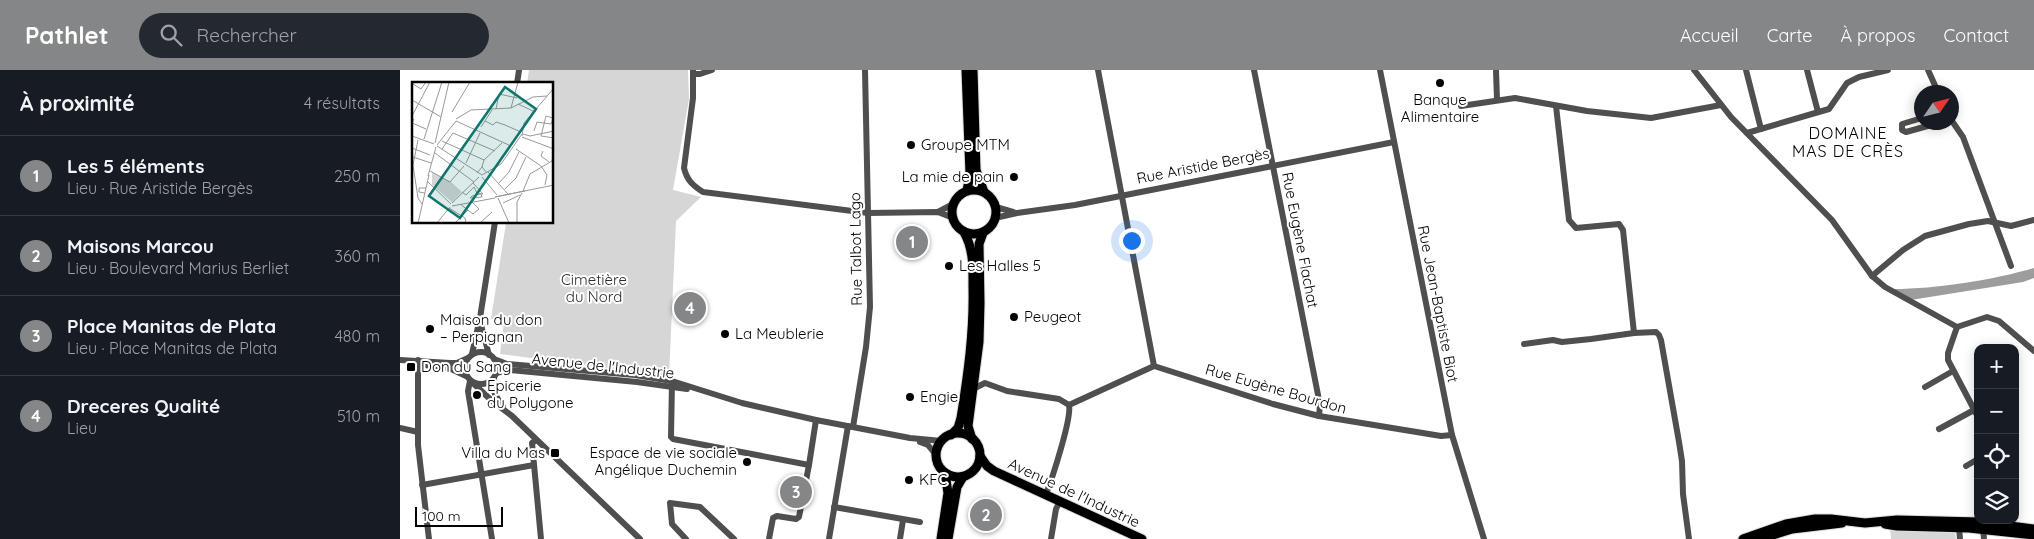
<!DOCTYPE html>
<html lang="fr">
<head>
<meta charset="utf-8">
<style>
	:root { --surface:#171b24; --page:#242831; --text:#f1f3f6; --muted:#9ea1a6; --line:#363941; --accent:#858687 }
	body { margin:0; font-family:Quicksand,sans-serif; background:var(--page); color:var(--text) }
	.controls { position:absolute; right:15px; bottom:15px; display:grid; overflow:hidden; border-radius:10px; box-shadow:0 2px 12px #0003 }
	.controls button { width:45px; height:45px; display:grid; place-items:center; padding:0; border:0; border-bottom:1px solid var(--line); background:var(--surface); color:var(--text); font:25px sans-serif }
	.compass { position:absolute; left:1514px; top:15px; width:45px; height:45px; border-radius:50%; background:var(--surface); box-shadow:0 2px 12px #0003; rotate:55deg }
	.scale { position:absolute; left:15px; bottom:12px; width:88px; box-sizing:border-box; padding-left:5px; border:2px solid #000; border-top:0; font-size:14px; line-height:18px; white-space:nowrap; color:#000; -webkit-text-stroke:4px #fff; paint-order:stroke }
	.you { position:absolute; left:731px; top:170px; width:18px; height:18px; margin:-12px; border:4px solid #fff; border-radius:50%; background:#1a73e8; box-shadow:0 0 0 8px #1a73e833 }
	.badge { display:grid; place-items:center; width:32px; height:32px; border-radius:50%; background:var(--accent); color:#fff; font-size:16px; font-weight:700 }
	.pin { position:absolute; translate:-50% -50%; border:2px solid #fff; box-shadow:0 1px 5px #0006 }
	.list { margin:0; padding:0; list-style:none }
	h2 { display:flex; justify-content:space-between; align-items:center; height:65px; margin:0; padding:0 20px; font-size:21px }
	h2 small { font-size:16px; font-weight:400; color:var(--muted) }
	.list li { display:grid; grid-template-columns:32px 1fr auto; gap:15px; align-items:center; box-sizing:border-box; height:80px; padding:0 20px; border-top:1px solid var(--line) }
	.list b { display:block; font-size:19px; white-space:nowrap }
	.list p { margin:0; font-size:16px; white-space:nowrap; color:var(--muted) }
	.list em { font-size:16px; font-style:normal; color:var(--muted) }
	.icon { flex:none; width:28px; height:28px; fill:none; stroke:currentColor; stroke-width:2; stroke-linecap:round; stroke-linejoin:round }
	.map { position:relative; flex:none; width:1634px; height:469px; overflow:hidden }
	header { display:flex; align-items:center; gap:30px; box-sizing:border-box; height:70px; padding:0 25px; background:var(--accent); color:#fff }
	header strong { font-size:24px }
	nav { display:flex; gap:28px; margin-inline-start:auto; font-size:18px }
	.search { width:350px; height:45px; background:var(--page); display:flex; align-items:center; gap:12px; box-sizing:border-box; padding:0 18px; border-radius:28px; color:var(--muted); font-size:19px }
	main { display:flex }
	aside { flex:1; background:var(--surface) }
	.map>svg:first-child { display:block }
</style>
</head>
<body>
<header>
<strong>Pathlet</strong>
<div class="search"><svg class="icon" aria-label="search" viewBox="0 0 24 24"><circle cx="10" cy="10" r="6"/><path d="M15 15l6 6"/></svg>Rechercher</div>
<nav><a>Accueil</a><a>Carte</a><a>À propos</a><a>Contact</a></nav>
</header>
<main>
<aside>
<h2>À proximité<small>4 résultats</small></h2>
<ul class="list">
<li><span class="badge">1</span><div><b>Les 5 éléments</b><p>Lieu · Rue Aristide Bergès</p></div><em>250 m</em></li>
<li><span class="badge">2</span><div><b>Maisons Marcou</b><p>Lieu · Boulevard Marius Berliet</p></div><em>360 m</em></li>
<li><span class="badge">3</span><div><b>Place Manitas de Plata</b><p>Lieu · Place Manitas de Plata</p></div><em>480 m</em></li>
<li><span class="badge">4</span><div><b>Dreceres Qualité</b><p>Lieu</p></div><em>510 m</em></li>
</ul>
</aside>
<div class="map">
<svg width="1634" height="469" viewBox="0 0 1634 469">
	<rect width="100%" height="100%" fill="#fff"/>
	<g fill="#d6d6d6">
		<polygon points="129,0 288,0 289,29 273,120 301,127 276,151 269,306 100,284 104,251 91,249 106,153 152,152 152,14 127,14"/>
		<polygon points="1490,456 1491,460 1555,463 1556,469 1491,469"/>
	</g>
	<path fill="#9d9d9d" d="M1634 198V208L1623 212 1511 230 1493 219C1536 219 1593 210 1634 198Z"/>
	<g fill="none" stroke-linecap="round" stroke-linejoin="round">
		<defs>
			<g id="major">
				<polyline points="566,0 570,104 567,121"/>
				<polyline points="573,0 576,100 584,122"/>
				<circle cx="574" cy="142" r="22"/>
				<circle cx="558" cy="385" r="22"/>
				<path d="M551 365 558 358 561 348C568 305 574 262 573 218 573 198 574 180 564 162"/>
				<polyline points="572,369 568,356 579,272 580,233 579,174 583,163"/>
				<polyline points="580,386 587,396 594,401 742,469"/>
				<polyline points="1485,454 1497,456 1569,458 1634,465"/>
				<polyline points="541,469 548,423 545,403"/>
				<polyline points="548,469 557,417 563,407"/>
				<polyline points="1343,469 1386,454 1415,449 1431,449 1465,453 1497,450 1579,452 1634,459"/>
				<polyline points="1360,469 1392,459 1442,453"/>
			</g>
		</defs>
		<use href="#major" stroke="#dbdbdb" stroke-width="11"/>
		<g stroke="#4f4f4f" stroke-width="6">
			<path d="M293 0V28L284 98C287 110 292 115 303 122L468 143 538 142 553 148"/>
			<polyline points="854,0 920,335 919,346"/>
			<polyline points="980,0 1052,365 1084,469"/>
			<polyline points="1096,0 1097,30"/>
			<polyline points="1294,0 1331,47 1432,150 1472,206 1485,217 1557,257 1587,247 1599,251 1634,281"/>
			<polyline points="1346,0 1361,59"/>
			<polyline points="1407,0 1418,42"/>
			<polyline points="1528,0 1538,22"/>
			<polyline points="293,4 300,4 312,0"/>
			<polyline points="117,14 119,0"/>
			<polyline points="1061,36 1115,28 1187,41 1251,48 1321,35"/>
			<polyline points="1156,36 1169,150 1176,158 1219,154 1223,160 1234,263 1256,262 1259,265 1261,270 1279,372 1282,391 1283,424 1289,469"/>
			<polyline points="1522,48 1502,54 1502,60 1506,62 1542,52"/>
			<polyline points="1552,51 1563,67 1611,196"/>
			<polyline points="1347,63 1429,39 1447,13 1459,7 1488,0"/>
			<polyline points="596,137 613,142"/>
			<polyline points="538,142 553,134"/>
			<polyline points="595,148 617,143 675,135 994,72"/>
			<polyline points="1472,206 1503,180 1525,166 1569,154 1588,151 1611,156 1634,150"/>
			<polyline points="81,255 89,285"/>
			<polyline points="1557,257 1548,283 1548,290 1578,347"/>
			<polyline points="1124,274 1153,270 1162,272 1191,269 1234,263"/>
			<circle cx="81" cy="298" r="16"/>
			<polyline points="72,284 80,248 95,152"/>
			<polyline points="94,289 107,294 235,305 272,311 342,333 416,350 510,368 542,371"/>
			<polyline points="0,290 50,293 57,293 68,288"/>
			<polyline points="18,290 18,375 29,469"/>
			<polyline points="16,294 49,298 66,306"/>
			<polyline points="754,296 873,334 919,346 1041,366 1052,365"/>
			<polyline points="96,303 110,300 237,312 287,319"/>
			<path d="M94 308C92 321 95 326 103 336"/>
			<polyline points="70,311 68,321 92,469"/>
			<polyline points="272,311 271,367 273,369 409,395 399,447 396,449 377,446 373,448 369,469"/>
			<polyline points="74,314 91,330 112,346 240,469"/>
			<polyline points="1525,317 1553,301"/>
			<path d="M573 319 585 313 607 321 659 329 669 335C672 348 652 409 646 424"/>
			<polyline points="669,335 754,296 698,0"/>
			<polyline points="453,357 466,277 470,237 465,0"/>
			<polyline points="0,358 18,362"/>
			<polyline points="1539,359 1574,340"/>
			<polyline points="136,370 132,373 141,469"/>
			<polyline points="520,372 528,375 536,385"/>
			<polyline points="409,395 416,350"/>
			<polyline points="1566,396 1578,389"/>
			<polyline points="22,415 134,395"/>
			<polyline points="434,437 520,452"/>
			<polyline points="1559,458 1560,469"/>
			<polyline points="1583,459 1584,469"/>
			<polyline points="286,469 272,454 270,433 300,437 334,469"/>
			<polyline points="429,469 448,356"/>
			<polyline points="500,469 503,450"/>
			<polyline points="651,469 656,439 660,431"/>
		</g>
		<use href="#major" stroke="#000" stroke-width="9"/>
	</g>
	<g fill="#000" stroke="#fff" stroke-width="2">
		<circle cx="1040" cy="13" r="5"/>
		<circle cx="511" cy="75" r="5"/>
		<circle cx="614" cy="107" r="5"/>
		<circle cx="549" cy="196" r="5"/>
		<circle cx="614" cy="247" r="5"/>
		<circle cx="30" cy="259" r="5"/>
		<circle cx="325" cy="264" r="5"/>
		<rect x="6" y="292" width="10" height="10" rx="2.5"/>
		<circle cx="77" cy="325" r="5"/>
		<circle cx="510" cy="327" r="5"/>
		<rect x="150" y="378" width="10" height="10" rx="2.5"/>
		<circle cx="347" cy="392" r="5"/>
		<circle cx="509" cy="410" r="5"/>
	</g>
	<g text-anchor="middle" stroke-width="4" stroke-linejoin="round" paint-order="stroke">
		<g font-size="15" fill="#000" stroke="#fff" text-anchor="start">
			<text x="1040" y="35" text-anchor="middle">Banque<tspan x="1040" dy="17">Alimentaire</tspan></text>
			<text x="521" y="80">Groupe MTM</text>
			<text x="604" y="112" text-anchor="end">La mie de pain</text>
			<text x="559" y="201">Les Halles 5</text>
			<text x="624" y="252">Peugeot</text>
			<text x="40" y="255">Maison du don<tspan x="40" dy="17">– Perpignan</tspan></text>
			<text x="335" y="269">La Meublerie</text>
			<text x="21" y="302">Don du Sang</text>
			<text x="87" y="321">Epicerie<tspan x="87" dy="17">du Polygone</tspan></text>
			<text x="520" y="332">Engie</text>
			<text x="145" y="388" text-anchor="end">Villa du Mas</text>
			<text x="337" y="388" text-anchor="end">Espace de vie sociale<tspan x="337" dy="17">Angélique Duchemin</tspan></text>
			<text x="519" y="415">KFC</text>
		</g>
		<g font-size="15" fill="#000" stroke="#fff">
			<text transform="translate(803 96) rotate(-11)" y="5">Rue Aristide Bergès</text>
			<text transform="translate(900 170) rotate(79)" y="5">Rue Eugène Flachat</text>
			<text transform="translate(456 179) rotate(-91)" y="5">Rue Talbot Lago</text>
			<text transform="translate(1038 234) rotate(79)" y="5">Rue Jean-Baptiste Biot</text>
			<text transform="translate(203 296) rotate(6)" y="5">Avenue de l'Industrie</text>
			<text transform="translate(876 319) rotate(16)" y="5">Rue Eugène Bourdon</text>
			<text transform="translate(674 423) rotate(25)" y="5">Avenue de l'Industrie</text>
		</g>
		<g font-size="15" fill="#2d2d2d" stroke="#fff">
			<text x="194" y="215">Cimetière<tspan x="194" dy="17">du Nord</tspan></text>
		</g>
		<g font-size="16" letter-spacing="1" fill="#000" stroke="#fff">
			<text x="1448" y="69">DOMAINE<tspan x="1448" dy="18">MAS DE CRÈS</tspan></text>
		</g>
	</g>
	<g transform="translate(12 12)">
		<rect width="141" height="141" fill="#fff"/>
		<path d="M20 90 39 100 50 110 40 120 20 103Z" fill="#d6d6d6"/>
		<path fill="none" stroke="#999" stroke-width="1" d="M1 2 9 7 14 0M0 18 29 35M106 22 121 29M99 26 106 0M84 27 87 12 105 16M40 30 58 0M0 34 18 0M141 36 134 34 129 54 142 56M2 37 0 41 14 47M44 37 59 28 99 26 121 15 135 14M44 39 99 64M73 39 81 43 84 40 93 43 109 50M69 45 80 28M122 49 125 40 139 42 141 37M111 52 118 54 142 49M0 54 22 62M110 54 112 41 142 6M110 55 142 67M12 57 30 0M6 58 1 83 6 116 10 122M30 59 72 78 70 85M23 61 37 0M25 63 44 39M25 64 70 93 89 82 110 52M0 66 18 73M30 67 41 51 83 69M104 67 129 84 135 93 133 103M131 69 129 74 137 80M23 71 62 100M1 75 19 81M72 78 90 61M54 81 68 51M18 89 38 100 52 84M76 90 96 112M65 91 70 85 75 91M16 94 24 65M70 95 85 113M16 100 39 122M87 101 97 90 107 70M93 107 104 96 114 75M111 109 118 92 140 79 142 69M113 109 83 115 142 103M50 110 54 113 62 105 65 111 71 112 61 101M13 111 7 110V106H14M69 112 70 115 58 116 60 114ZM86 116 97 141M40 121 67 95M91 121 108 113M48 122 61 132 67 127 60 120M40 124 83 116M37 126 53 136 54 141M6 141 17 93M25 141 38 125M43 141 56 128M68 141 80 130M105 141V120L110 111"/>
		<path fill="#0f766e" fill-opacity="0.15" stroke="#0f766e" stroke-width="2.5" d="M93 5 124 27 48 136 17 114Z"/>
		<rect width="141" height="141" fill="none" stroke="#000" stroke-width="2.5"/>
	</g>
</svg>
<div class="controls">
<button>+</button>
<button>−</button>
<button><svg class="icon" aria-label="locate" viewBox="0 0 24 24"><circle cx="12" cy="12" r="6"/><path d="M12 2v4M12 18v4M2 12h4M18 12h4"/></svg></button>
<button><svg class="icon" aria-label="layers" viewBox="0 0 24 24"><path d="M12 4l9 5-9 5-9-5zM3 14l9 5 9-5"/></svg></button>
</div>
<svg class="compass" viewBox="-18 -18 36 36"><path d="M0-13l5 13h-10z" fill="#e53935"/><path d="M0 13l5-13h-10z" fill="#9ea1a6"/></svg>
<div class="scale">100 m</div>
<div class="you"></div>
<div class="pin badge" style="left:512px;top:172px">1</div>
<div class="pin badge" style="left:586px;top:445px">2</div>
<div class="pin badge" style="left:396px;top:422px">3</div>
<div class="pin badge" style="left:290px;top:238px">4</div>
</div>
</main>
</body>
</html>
